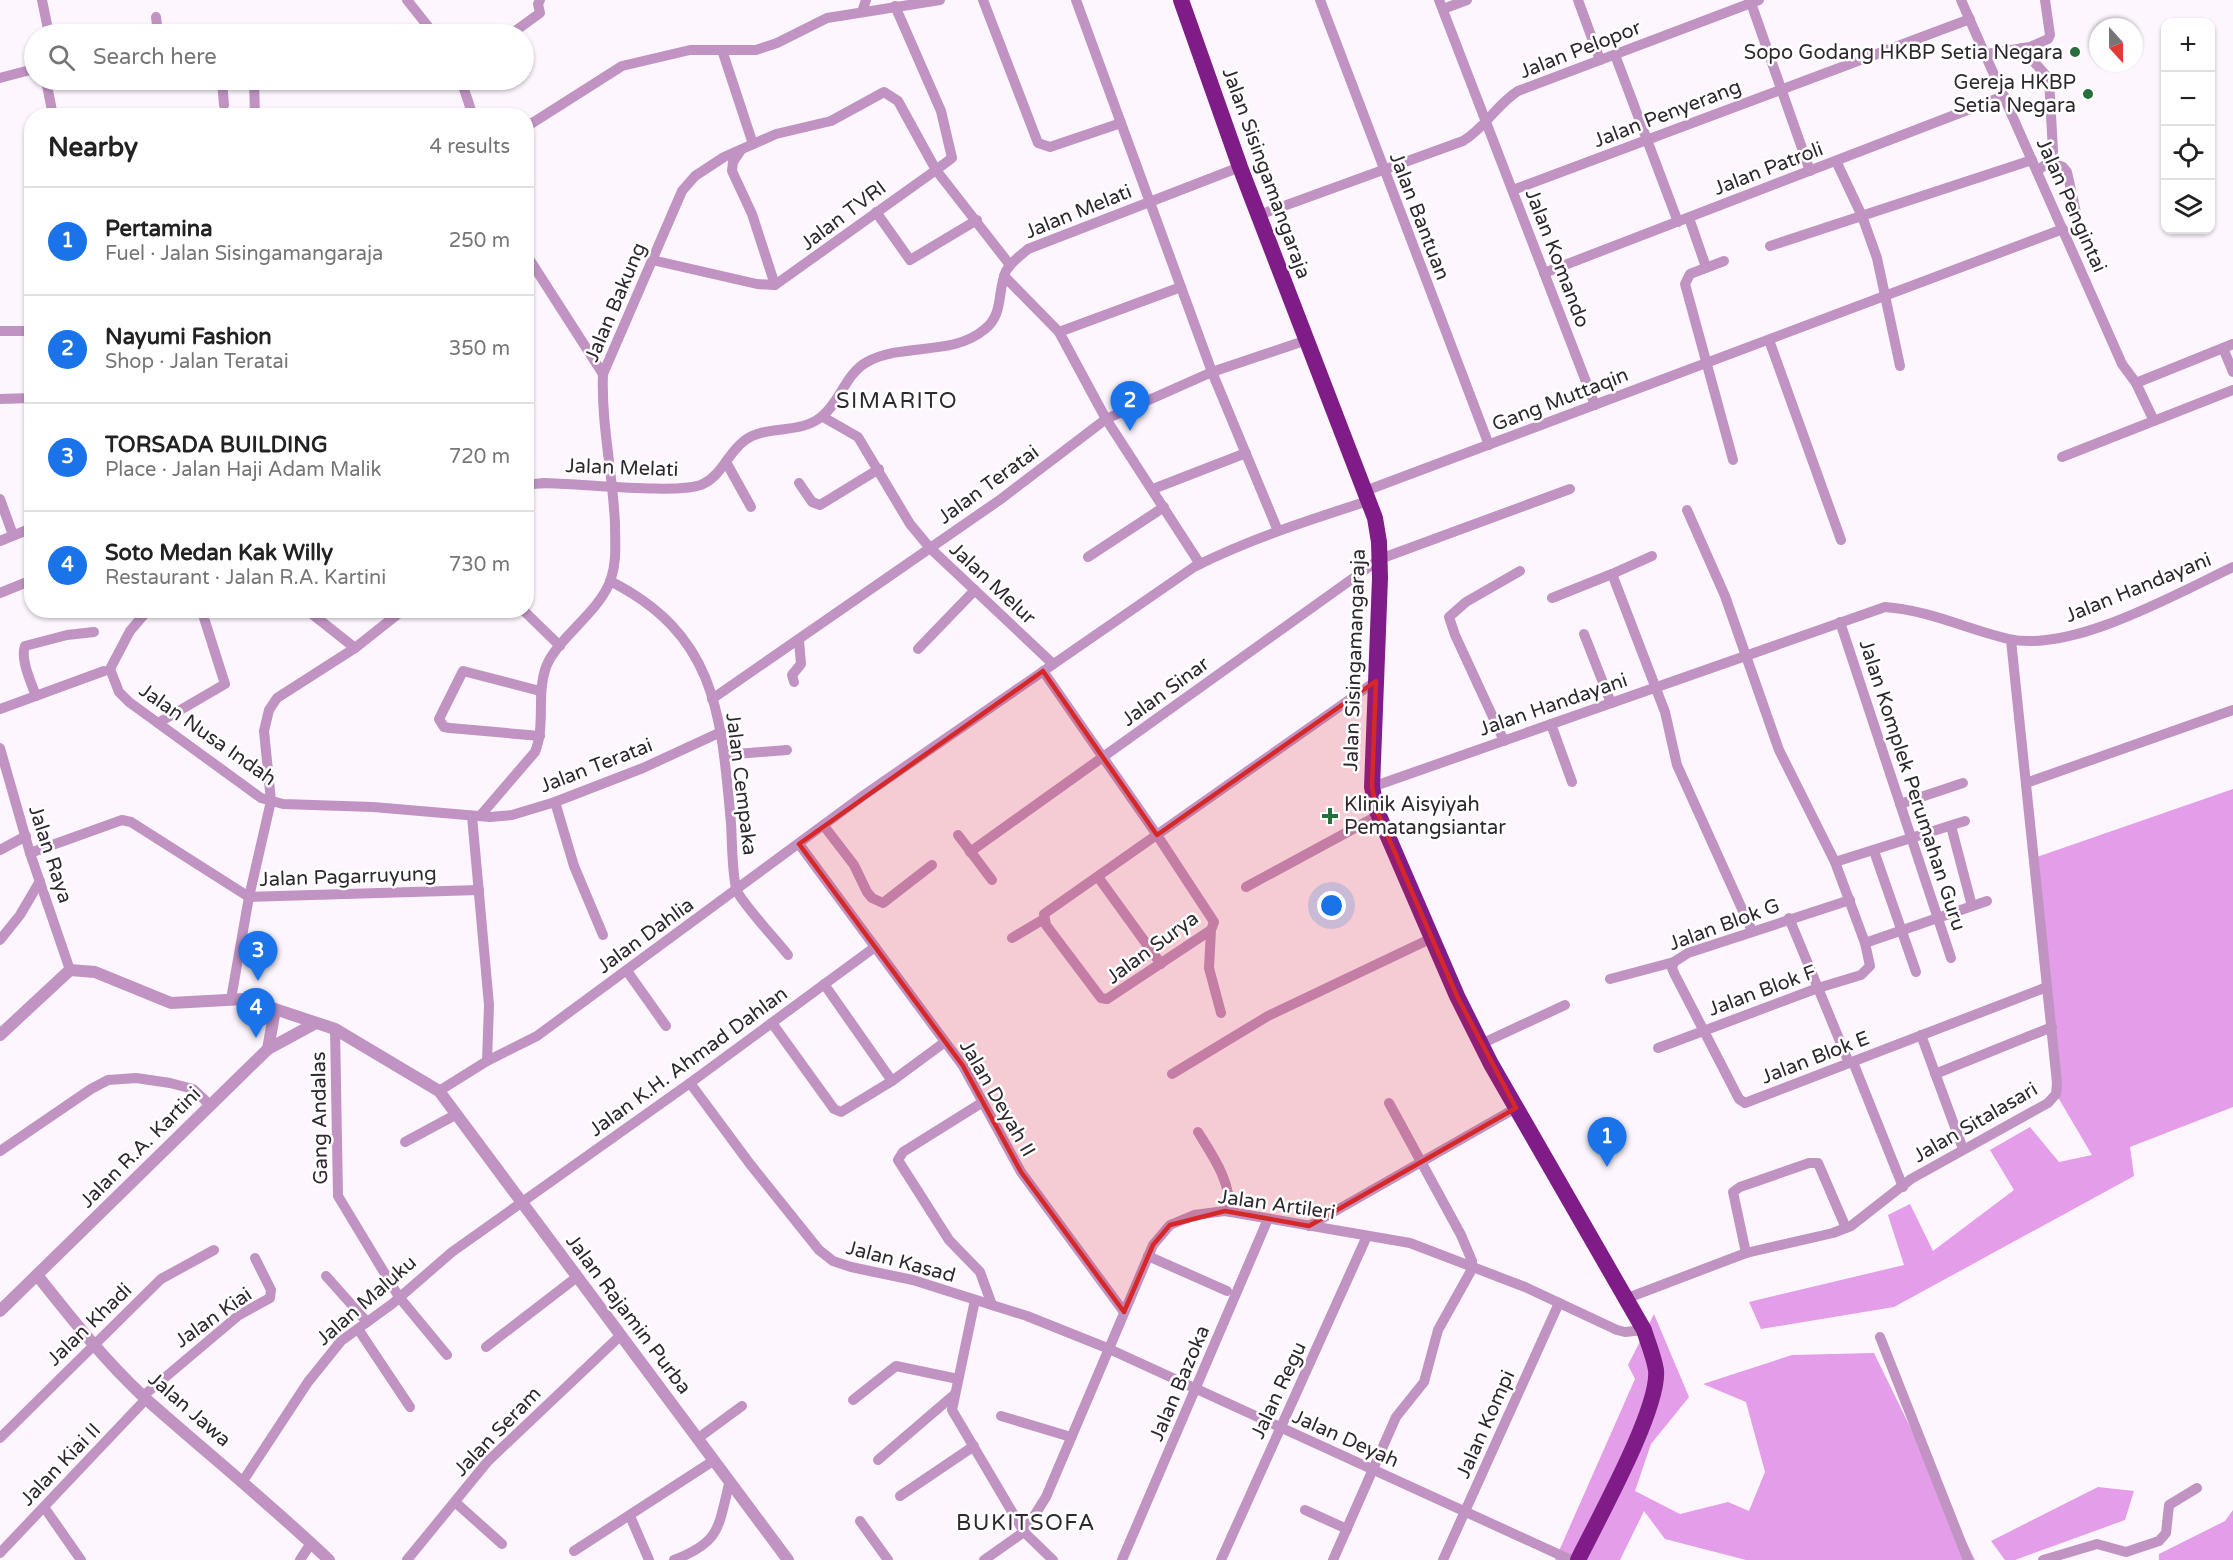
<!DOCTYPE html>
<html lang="en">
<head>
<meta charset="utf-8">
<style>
	:root { --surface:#fff; --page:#f2f2f2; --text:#222; --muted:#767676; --line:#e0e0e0; --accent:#1a73e8 }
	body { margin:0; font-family:"Varela Round",sans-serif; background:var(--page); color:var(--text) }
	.controls { position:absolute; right:18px; top:18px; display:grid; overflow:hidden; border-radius:12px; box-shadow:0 2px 4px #0004 }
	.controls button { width:54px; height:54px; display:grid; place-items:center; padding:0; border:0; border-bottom:2px solid var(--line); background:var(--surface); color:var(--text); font:30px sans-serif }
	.compass { position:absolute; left:2089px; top:18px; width:54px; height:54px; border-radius:50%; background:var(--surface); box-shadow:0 2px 4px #0004; rotate:159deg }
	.you { position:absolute; left:1332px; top:906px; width:21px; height:21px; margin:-15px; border:4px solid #fff; border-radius:50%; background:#1a73e8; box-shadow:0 0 0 9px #1a73e833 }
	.badge { display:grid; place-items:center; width:39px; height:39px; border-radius:50%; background:var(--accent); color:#fff; font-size:20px; font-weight:700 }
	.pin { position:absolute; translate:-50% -50px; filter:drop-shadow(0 2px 3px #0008) }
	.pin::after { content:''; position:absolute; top:32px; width:21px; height:18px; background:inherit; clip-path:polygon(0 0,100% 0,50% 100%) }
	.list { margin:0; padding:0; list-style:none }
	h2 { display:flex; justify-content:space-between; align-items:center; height:78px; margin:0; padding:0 24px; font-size:26px }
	h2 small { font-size:20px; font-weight:400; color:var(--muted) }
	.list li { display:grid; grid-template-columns:39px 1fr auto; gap:18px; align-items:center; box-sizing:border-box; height:108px; padding:0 24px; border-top:2px solid var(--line) }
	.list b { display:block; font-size:22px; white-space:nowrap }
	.list p { margin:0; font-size:20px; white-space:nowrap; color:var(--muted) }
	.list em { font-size:20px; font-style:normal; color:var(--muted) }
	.icon { flex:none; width:33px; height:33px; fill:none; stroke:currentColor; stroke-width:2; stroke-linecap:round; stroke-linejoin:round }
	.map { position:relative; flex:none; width:2233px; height:1560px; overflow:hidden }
	.search { position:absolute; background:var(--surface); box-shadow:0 2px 4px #0004; left:24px; top:24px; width:510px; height:66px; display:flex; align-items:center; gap:15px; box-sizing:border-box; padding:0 21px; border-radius:33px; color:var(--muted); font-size:22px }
	.panel { position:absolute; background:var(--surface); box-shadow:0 2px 4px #0004; left:24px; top:108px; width:510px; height:510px; border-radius:24px }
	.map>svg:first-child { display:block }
</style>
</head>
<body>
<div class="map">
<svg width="2233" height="1560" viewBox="0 0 2233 1560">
	<rect width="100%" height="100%" fill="#fdf6fe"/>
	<g fill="#e49de8">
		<polygon points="2233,789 2233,1107 2130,1147 2134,1176 1894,1307 1761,1329 1749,1302 1904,1265 1888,1215 1910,1204 1933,1251 2014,1190 1990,1150 2030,1127 2059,1162 2092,1155 2056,1094 2034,858"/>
		<polygon points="1654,1314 1689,1397 1651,1444 1635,1491 1680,1514 1728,1502 1749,1511 1765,1472 1746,1402 1703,1384 1792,1355 1874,1353 1975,1560 1746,1560 1665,1539 1644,1511 1620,1560 1555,1560 1635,1379 1628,1365"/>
		<polygon points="2098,1487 2134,1491 2125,1520 2015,1560 2005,1560 1991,1541"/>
		<polygon points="2233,1510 2233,1560 2159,1560 2159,1554 2225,1521"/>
	</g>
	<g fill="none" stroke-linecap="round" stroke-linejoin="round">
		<g stroke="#c093c3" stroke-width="10">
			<polyline points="42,0 49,34"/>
			<polyline points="407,0 434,34"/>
			<polyline points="983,0 1038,143 1050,147 1121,123"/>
			<polyline points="1076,0 1212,372 1278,531"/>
			<polyline points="1320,0 1489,445"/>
			<polyline points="1439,0 1595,405"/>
			<polyline points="1578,0 1600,60"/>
			<polyline points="1961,0 2122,364 2136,383 2154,421"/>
			<polyline points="1751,3 1810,171"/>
			<polyline points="1443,9 1467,0"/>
			<polyline points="862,12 866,0"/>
			<polyline points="156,17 158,34"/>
			<polyline points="511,34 540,13 538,4 540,0"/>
			<polyline points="2022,48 2049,79 2053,151 2049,162 2037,171"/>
			<polyline points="722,50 753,144"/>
			<polyline points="1986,54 2030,47 2048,39 2050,35 2045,0"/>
			<polyline points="1615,55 1678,222"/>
			<polyline points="0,78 34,69"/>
			<polyline points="46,80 53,116"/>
			<polyline points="222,80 224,105"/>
			<polyline points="254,80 255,116"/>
			<polyline points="461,80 473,116"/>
			<polyline points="526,127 622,66 690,50 756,50 777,43 827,18 940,0"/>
			<polyline points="741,150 733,162 732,171 752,214 775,285"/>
			<polyline points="1836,161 1862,216 1877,258 1900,366"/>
			<polyline points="2049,162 2063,167 2067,172 2077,217"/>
			<polyline points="1513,190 1970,19"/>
			<polyline points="876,212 910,260 977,220"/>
			<path d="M1259 215 1463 141C1485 128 1496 105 1518 91L1759 0"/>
			<polyline points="1689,218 1706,267"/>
			<polyline points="1770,246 2032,160"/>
			<polyline points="526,254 603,374"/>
			<polyline points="652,260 757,284 775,285 936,170 1010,265"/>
			<polyline points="1724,261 1690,274 1685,284 1733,460"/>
			<polyline points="1544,273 2004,96"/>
			<polyline points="1004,276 1059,332 1106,419 1200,564"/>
			<polyline points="0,331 32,331"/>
			<polyline points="1059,332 1181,287"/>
			<polyline points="1769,340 1841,540"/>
			<polyline points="2223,348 2233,372"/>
			<polyline points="2136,383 2233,344"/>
			<polyline points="0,399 32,398"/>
			<polyline points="823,417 858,437 910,524 930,548 1053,664"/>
			<polyline points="2062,457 2233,390"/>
			<polyline points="726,462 751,507"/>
			<polyline points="799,483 812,502 820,505 879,469"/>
			<path d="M526 486C539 481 554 484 567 484 594 485 683 494 703 484 722 475 728 453 744 441 766 424 799 435 821 417 840 403 845 374 867 362 904 342 952 357 985 329 1004 314 997 291 1006 271 1012 261 1020 256 1028 249L1240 167"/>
			<polyline points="1153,489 1246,453"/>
			<polyline points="1365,491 2063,229"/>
			<polyline points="0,499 13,535"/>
			<polyline points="0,541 32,528"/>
			<polyline points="1088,557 1164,507"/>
			<polyline points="1612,574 1652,556"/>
			<path d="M610 581C717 635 721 715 731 823 732 838 732 878 737 891 742 903 777 941 788 955"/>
			<polyline points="0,593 32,580"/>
			<polyline points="1552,598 1612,574 1665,712 1677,765 1752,931"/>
			<polyline points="148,610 130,631 110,669 119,692 129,702 261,798 283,804 373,807 490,817 512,815 555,802 643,768 721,732"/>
			<polyline points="307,610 355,648"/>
			<polyline points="523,610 560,646"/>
			<polyline points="1840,622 1951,958"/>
			<polyline points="1584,634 1611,703"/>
			<polyline points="918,649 975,590"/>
			<path d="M1043 671 1157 835 1214 922 1211 930 1107 999 1101 998 1046 925 1044 914C1155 836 1266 759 1376 681"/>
			<polyline points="794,682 792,675 801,664 799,641"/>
			<polyline points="540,691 463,671 439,719 444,727 450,728 540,736"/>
			<path d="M36 696C31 682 20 659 25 646L67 635 94 632"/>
			<polyline points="712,699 1001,499 1106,419 1212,372 1307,340"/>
			<polyline points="0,709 104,671"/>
			<polyline points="158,723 225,684 204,618"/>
			<polyline points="1551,724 1572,782"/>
			<polyline points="1504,741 1455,635 1449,617 1466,602 1520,571"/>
			<polyline points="0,748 30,853 70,970"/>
			<polyline points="724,755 787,750"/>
			<polyline points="2026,783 2233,710"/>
			<path d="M1372 787 1885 607C1928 610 1967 629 2009 639 2072 653 2176 594 2233 567"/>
			<polyline points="555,802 574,866 603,935"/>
			<polyline points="1900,804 1963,783"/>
			<polyline points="472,816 489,1005 487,1061"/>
			<path d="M480 816 535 752C546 725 536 695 546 667 557 638 600 612 611 579 617 560 615 543 615 524 613 474 601 424 603 374L682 191 695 176 724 157 776 134 831 121 884 92 898 101 936 170 952 158 941 111 895 6"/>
			<polyline points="824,826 854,865 867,892 872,898 883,903 932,865"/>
			<polyline points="1951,826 1972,906"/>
			<polyline points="958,835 992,880"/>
			<polyline points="799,844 963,1066 1021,1172 1124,1312"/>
			<polyline points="0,850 26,836"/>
			<polyline points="1874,851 1916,972"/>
			<polyline points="970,852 1380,559 1570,489"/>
			<polyline points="30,853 122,820 131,822 249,897 479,890"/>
			<polyline points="1835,862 1965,821"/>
			<polyline points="1098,877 1161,964"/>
			<polyline points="1246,887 1379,815"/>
			<polyline points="1789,918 1849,1063"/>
			<polyline points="1211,930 1209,968 1221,1013"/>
			<polyline points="1012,938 1044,919"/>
			<polyline points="0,940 20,915 40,881"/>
			<polyline points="1865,943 1987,901"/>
			<polyline points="1674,962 1672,968 1675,975 1739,1099 1745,1103 2047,987"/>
			<polyline points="627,971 666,1026"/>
			<polyline points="1610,979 1674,962 1688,953 1850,900"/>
			<polyline points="824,984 892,1081"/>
			<polyline points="231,999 249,897 271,801 264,731 269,710 277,698 355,648 403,610"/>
			<polyline points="772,1023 834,1109 841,1112 892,1081 945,1042"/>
			<polyline points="335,1029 338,1196 399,1297 447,1355"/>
			<polyline points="1921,1035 1963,1149"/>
			<polyline points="1481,1044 1565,1005"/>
			<polyline points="1658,1048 1818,988 1861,975 1870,966 1865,943 1835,862 1779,750 1725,596 1687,510"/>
			<polyline points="1853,1062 1903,1187"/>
			<polyline points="1172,1074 1268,1016 1432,938"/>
			<polyline points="1935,1074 2052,1027"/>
			<polyline points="690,1083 750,1164 819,1250 833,1261 851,1267 913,1280 1027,1316 1107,1348 1571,1560"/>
			<path d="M439 1091 487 1061 537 1036 864 795 1194 567C1250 539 1309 520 1368 501"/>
			<polyline points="983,1102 903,1152 898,1160 949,1240 980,1272 992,1305"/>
			<path d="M1198 1132C1214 1158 1230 1180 1230 1212"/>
			<polyline points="405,1142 457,1114"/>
			<polyline points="0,1151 91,1089 108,1080 136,1078 170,1083 193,1089 210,1105"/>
			<polyline points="1309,1226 1516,1108"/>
			<polyline points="1746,1253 1733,1192 1740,1187 1809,1163 1818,1163 1846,1228"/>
			<polyline points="1148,1256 1227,1291"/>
			<polyline points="326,1276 367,1322"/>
			<polyline points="1625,1299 1746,1253 1833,1233 1851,1226 1911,1179 2048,1103 2056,1094 2057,1083 2011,640"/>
			<polyline points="975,1300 952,1410 1024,1532 1053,1560"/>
			<polyline points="358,1329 410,1407"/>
			<polyline points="1880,1337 1968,1560"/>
			<polyline points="486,1347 577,1277"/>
			<polyline points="143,1396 239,1315 270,1298 271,1290 255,1258"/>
			<polyline points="853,1400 896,1366 958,1379"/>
			<polyline points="1001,1416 1071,1437"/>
			<polyline points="0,1438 161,1279 214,1250"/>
			<polyline points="697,1439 742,1406"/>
			<polyline points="878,1460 955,1394"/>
			<polyline points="243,1481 308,1382 341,1341 392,1304 452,1252 690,1083 875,947"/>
			<polyline points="900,1496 974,1446"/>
			<polyline points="455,1502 502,1544"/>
			<polyline points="44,1507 81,1560"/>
			<polyline points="1305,1510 1347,1529"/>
			<polyline points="630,1516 649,1560"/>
			<polyline points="860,1521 888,1560"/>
			<polyline points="574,1551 713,1461"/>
			<polyline points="0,1553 146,1399"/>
			<polyline points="300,1560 311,1543"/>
			<polyline points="407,1560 488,1461 621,1335"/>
			<path d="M674 1560C720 1542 718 1529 729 1484"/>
			<polyline points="984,1560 1024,1532 1046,1497 1153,1245 1170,1225 1194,1215 1225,1211 1410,1243 1525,1287 1617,1330 1625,1332 1644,1330"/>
			<polyline points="1122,1560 1268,1219"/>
			<polyline points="1221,1560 1367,1236"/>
			<polyline points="1333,1560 1396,1417 1424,1382 1438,1330 1472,1269 1472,1261 1461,1235 1389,1103"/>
			<polyline points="1443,1560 1559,1303"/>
			<polyline points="2043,1560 2097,1544 2126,1552 2159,1541 2166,1533 2169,1505 2197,1488"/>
		</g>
		<g stroke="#c093c3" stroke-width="12">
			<polyline points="0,1035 70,970 95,972 171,1003 245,999 335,1029 439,1091 788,1560"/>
			<polyline points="268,1049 275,1010"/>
			<path d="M37 1275C71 1318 105 1361 146 1399 207 1453 270 1504 329 1560"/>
			<polyline points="0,1311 268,1049 316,1023"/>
		</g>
		<path stroke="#801c88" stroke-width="16" d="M1181 0 1240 167 1375 518 1379 542 1380 578 1372 787 1377 811 1457 996 1491 1064 1644 1330C1648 1343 1654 1357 1656 1370 1660 1408 1597 1521 1578 1560"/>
	</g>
	<path fill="#d62828" fill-opacity="0.2" stroke="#d62828" stroke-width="4.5" stroke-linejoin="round" d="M1043 671 1157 835 1376 681 1372 787 1377 811 1457 996 1516 1108 1309 1226 1225 1211 1170 1225 1153 1245 1124 1312 1021 1172 963 1066 799 844Z"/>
	<g fill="#27703d" stroke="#fff" stroke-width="2">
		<circle cx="2075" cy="52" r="6"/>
		<circle cx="2088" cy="94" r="6"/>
		<path d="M1327 807h6v6h6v6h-6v6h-6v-6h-6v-6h6z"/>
	</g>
	<g text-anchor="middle" stroke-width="5" stroke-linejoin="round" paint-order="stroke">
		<g font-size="20" fill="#2f282f" stroke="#fff">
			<text transform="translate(1580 49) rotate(-21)" y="7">Jalan Pelopor</text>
			<text transform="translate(1667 113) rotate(-21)" y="7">Jalan Penyerang</text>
			<text transform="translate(1768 168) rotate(-21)" y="7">Jalan Patroli</text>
			<text transform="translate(1267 173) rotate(70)" y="7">Jalan Sisingamangaraja</text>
			<text transform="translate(2072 205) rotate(66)" y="7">Jalan Pengintai</text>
			<text transform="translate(1078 211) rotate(-22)" y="7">Jalan Melati</text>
			<text transform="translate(843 215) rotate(-37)" y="7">Jalan TVRI</text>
			<text transform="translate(1420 216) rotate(69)" y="7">Jalan Bantuan</text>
			<text transform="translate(1558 258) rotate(69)" y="7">Jalan Komando</text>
			<text transform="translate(615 302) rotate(-67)" y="7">Jalan Bakung</text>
			<text transform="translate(1560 399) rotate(-21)" y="7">Gang Muttaqin</text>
			<text transform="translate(622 467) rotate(2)" y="7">Jalan Melati</text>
			<text transform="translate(988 484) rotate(-36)" y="7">Jalan Teratai</text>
			<text transform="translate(993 583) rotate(43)" y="7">Jalan Melur</text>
			<text transform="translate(2138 587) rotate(-22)" y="7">Jalan Handayani</text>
			<text transform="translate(1354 660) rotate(-88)" y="7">Jalan Sisingamangaraja</text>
			<text transform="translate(1165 691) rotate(-36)" y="7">Jalan Sinar</text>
			<text transform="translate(1553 704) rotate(-19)" y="7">Jalan Handayani</text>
			<text transform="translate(208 734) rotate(35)" y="7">Jalan Nusa Indah</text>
			<text transform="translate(596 765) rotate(-21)" y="7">Jalan Teratai</text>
			<text transform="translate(742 784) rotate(83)" y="7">Jalan Cempaka</text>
			<text transform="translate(1913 785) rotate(72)" y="7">Jalan Komplek Perumahan Guru</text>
			<text transform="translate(51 854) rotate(72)" y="7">Jalan Raya</text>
			<text transform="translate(348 876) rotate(-2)" y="7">Jalan Pagarruyung</text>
			<text transform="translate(1724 924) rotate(-20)" y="7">Jalan Blok G</text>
			<text transform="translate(645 935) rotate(-36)" y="7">Jalan Dahlia</text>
			<text transform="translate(1152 947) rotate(-36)" y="7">Jalan Surya</text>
			<text transform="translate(1762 990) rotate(-20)" y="7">Jalan Blok F</text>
			<text transform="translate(1815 1057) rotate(-21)" y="7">Jalan Blok E</text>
			<text transform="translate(688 1061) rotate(-36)" y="7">Jalan K.H. Ahmad Dahlan</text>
			<text transform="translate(998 1098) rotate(60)" y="7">Jalan Deyah II</text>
			<text transform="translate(319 1118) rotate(-91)" y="7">Gang Andalas</text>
			<text transform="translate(1975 1122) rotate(-30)" y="7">Jalan Sitalasari</text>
			<text transform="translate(140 1147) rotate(-45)" y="7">Jalan R.A. Kartini</text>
			<text transform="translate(1277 1204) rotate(8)" y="7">Jalan Artileri</text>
			<text transform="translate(901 1261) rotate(15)" y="7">Jalan Kasad</text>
			<text transform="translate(366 1300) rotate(-41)" y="7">Jalan Maluku</text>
			<text transform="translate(629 1314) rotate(53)" y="7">Jalan Rajamin Purba</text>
			<text transform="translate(213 1317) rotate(-35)" y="7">Jalan Kiai</text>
			<text transform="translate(89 1324) rotate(-44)" y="7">Jalan Khadi</text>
			<text transform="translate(1179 1383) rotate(-67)" y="7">Jalan Bazoka</text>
			<text transform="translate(1278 1390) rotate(-65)" y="7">Jalan Regu</text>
			<text transform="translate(190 1409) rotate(41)" y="7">Jalan Jawa</text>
			<text transform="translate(1485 1424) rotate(-66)" y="7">Jalan Kompi</text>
			<text transform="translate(497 1431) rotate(-46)" y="7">Jalan Seram</text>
			<text transform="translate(1346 1438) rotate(24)" y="7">Jalan Deyah</text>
			<text transform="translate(60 1464) rotate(-46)" y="7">Jalan Kiai II</text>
		</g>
		<g font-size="20" fill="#2f282f" stroke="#fff" text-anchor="end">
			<text x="2063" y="59">Sopo Godang HKBP Setia Negara</text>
			<text x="2076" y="89">Gereja HKBP<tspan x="2076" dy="23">Setia Negara</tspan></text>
			<text x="1344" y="811" text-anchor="start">Klinik Aisyiyah<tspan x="1344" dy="23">Pematangsiantar</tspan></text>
		</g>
		<g font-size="22" letter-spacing="1.5" fill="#2f282f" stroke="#fff">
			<text x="897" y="408">SIMARITO</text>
			<text x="1026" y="1530">BUKITSOFA</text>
		</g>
	</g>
</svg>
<div class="controls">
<button>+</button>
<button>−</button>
<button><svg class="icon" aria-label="locate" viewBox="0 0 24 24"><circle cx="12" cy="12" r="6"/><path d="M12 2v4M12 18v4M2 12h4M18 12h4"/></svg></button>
<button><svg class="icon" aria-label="layers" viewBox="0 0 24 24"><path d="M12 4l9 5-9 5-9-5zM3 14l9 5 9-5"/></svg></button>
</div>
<svg class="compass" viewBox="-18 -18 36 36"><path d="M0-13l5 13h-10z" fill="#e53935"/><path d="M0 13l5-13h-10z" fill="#767676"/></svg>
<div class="you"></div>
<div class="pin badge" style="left:1607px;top:1167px">1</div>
<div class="pin badge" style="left:1130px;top:431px">2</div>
<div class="pin badge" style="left:258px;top:981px">3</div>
<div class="pin badge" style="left:256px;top:1038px">4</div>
<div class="search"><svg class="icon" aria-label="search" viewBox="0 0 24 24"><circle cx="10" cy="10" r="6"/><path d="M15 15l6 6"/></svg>Search here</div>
<section class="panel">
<h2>Nearby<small>4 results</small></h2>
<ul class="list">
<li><span class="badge">1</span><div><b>Pertamina</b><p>Fuel · Jalan Sisingamangaraja</p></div><em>250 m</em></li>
<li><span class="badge">2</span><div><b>Nayumi Fashion</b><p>Shop · Jalan Teratai</p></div><em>350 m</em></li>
<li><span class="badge">3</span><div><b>TORSADA BUILDING</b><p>Place · Jalan Haji Adam Malik</p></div><em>720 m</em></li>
<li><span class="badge">4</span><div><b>Soto Medan Kak Willy</b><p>Restaurant · Jalan R.A. Kartini</p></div><em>730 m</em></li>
</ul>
</section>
</div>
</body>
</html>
